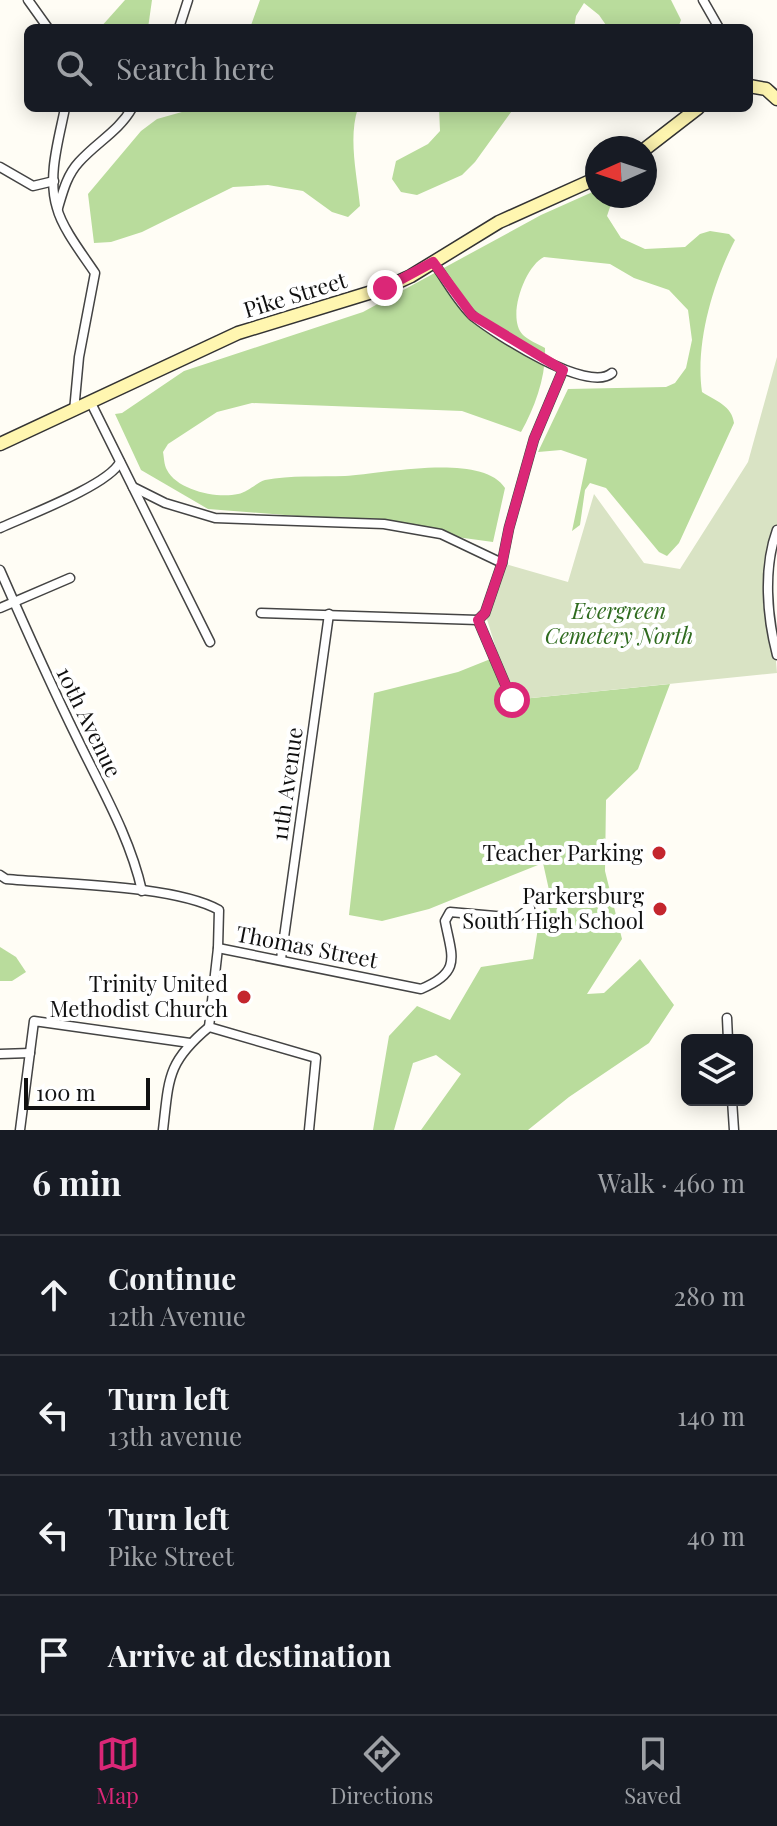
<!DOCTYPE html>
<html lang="en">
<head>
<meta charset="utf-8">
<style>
	:root { --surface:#171b24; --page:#242831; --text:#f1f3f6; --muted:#9ea1a6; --line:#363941; --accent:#db2777 }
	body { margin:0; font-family:"Playfair Display",serif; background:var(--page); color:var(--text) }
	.controls { position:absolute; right:24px; bottom:24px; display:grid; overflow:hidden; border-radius:12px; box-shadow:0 4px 20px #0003 }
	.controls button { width:72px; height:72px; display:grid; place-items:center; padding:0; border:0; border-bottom:2px solid var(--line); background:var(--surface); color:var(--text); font:40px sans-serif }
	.compass { position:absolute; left:585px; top:136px; width:72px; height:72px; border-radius:50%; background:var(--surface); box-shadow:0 4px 20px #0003; rotate:267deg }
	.scale { position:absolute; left:24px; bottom:20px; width:126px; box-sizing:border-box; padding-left:8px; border:4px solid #111; border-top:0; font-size:22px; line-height:28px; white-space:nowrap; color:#111; -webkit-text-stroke:6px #fff; paint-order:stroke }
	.stop { position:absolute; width:24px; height:24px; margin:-18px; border:6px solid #db2777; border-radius:50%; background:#fff }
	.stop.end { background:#db2777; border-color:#fff; box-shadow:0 2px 8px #0008 }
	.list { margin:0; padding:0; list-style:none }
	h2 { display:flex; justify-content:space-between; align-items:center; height:104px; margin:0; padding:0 32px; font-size:34px }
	h2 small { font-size:26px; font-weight:400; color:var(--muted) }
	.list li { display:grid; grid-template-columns:52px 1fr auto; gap:24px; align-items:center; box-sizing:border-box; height:120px; padding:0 32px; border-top:2px solid var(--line) }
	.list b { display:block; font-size:30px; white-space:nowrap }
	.list p { margin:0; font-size:26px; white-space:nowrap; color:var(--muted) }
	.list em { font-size:26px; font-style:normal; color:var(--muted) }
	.icon { flex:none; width:44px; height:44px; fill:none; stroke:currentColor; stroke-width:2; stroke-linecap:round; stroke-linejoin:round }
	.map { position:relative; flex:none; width:777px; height:1130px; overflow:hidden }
	.search { position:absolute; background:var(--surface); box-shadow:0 4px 20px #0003; left:24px; right:24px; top:24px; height:88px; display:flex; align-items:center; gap:20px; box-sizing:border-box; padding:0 28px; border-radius:12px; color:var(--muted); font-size:30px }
	.sheet { height:584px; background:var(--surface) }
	nav { display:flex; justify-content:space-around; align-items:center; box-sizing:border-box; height:112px; border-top:2px solid var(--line); background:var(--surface); font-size:22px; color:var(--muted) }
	nav a { display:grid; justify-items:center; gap:4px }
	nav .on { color:var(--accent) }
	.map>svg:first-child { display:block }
</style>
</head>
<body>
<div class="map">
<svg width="777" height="1130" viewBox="0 0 777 1130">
	<rect width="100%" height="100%" fill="#fffdf5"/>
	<g fill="#b9dc9c">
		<polygon points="125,0 152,0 148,28 100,28"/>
		<polygon points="260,0 671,0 681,20 678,28 608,28 599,15 584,3 576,16 574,28 405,28 398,24 395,28 250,28"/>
		<path d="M196 108H358C348 138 357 175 360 206L348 217 332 212 303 191 268 185 233 187 142 232 111 242 94 243 88 194 141 131 157 119Z"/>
		<polygon points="439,108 514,108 475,162 462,175 417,195 401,192 392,179 396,161 428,144 440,131"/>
		<path d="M597 190V196H625L610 207 607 216 621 238 645 249 685 247 700 234 710 231 729 234 735 240C713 283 695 343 702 392 716 401 732 406 734 423L679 543 667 556 659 552 606 488 590 483 585 490 580 525 572 531 587 459 561 450 538 452 568 389 666 387 675 383 686 368 692 340 688 310 669 290 634 278 610 264 544 257C525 266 506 318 523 335 528 340 538 344 545 348 546 377 535 407 521 432L462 411 252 403 217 412 168 444 163 452C164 457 164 465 167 470 177 490 217 499 238 494 248 492 256 483 265 480 290 475 320 477 345 476 382 474 482 452 505 488L493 542 310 517 208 509 141 470 115 414 122 413 184 371 363 312 541 215Z"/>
		<polygon points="498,656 512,700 670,684 638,769 606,800 605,871 622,939 587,994 604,993 640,959 674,1005 649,1043 569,1097 528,1130 421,1130 461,1074 436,1055 413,1063 394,1130 373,1130 389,1036 417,1006 450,1020 481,967 533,959 538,928 549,890 543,863 429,909 382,921 349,915 374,693 458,672"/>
		<polygon points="0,947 16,957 26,972 12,981 0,981"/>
	</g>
	<polygon fill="#d9e3c4" points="777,357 777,530 768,569 777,673 512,700 485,613 502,563 568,582 594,494 644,563 680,569 748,462"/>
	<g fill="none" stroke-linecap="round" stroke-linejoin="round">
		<defs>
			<g id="minor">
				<polyline points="28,0 48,28"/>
				<polyline points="703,0 719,28"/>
				<polyline points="179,28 188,0"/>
				<path d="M65 108C59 139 47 176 57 208 62 228 83 255 95 273L79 357 74 411"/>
				<polyline points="0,167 33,186 54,181"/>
				<path d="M58 208C63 191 67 175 79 162 97 142 119 131 132 108"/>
				<path d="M433 262C446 279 458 303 474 317 497 335 588 394 612 373"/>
				<polyline points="91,403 210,642"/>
				<polyline points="133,487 165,503 215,518 384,524 441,534 502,563"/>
				<path d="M0 528C26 516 109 485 120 462"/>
				<path d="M777 530C763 568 767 617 777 655"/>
				<path d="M0 570C25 627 50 683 77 738 101 788 130 837 142 891"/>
				<polyline points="0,608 70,578"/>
				<polyline points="261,613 478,620"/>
				<polyline points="512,700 478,620 485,613 502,563 509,528 534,439 563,370"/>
				<path d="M0 875 6 879C60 884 175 885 219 910L218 948 209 1027"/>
				<path d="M218 948 421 989C462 972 452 957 445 921L450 912 517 918 530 908"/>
				<polyline points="281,959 329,614"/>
				<polyline points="727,1018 728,1040"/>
				<polyline points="209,1027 316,1058 309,1130"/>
				<polyline points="0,1054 30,1053"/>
				<polyline points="732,1100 734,1130"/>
				<polyline points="20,1130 34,1021 190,1043"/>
				<path d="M163 1130C169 1078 167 1062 209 1027"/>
			</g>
			<g id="secondary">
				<polyline points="749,86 766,89 777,99"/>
				<polyline points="645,149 698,108"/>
				<polyline points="0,444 238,333 385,288 411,276 499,222 597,178"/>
			</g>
		</defs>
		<use href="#minor" stroke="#444" stroke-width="11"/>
		<use href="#secondary" stroke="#333" stroke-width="15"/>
		<use href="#minor" stroke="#fff" stroke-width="8"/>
		<use href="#secondary" stroke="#fff6b0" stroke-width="12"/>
	</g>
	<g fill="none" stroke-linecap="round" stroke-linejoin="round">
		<polyline stroke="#db2777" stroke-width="10" points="385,288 433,262 472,315 563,370 534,439 509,528 502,563 485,613 478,620 512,700"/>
	</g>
	<g fill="#c4262e" stroke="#fff" stroke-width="3">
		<circle cx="659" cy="853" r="8"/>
		<circle cx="660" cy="909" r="8"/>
		<circle cx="244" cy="997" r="8"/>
	</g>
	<g text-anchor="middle" stroke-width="8" stroke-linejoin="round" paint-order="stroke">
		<g font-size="22" fill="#111" stroke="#fff">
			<text transform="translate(295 295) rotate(-17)" y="8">Pike Street</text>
			<text transform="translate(89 722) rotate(64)" y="8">10th Avenue</text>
			<text transform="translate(287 784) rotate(-82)" y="8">11th Avenue</text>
			<text transform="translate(307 947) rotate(11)" y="8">Thomas Street</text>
		</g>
		<g font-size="22" font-style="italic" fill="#2f6b1f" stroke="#fff">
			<text x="619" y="619">Evergreen<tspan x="619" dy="25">Cemetery North</tspan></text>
		</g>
		<g font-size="22" fill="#111" stroke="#fff" text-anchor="end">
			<text x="643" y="861">Teacher Parking</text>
			<text x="644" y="904">Parkersburg<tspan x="644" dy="25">South High School</tspan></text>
			<text x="228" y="992">Trinity United<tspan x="228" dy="25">Methodist Church</tspan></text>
		</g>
	</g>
</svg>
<div class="controls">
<button><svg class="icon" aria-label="layers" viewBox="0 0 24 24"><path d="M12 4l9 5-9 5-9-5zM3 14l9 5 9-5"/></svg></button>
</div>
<svg class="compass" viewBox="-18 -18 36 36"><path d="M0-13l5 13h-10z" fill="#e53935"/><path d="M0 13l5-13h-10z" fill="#9ea1a6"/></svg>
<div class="scale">100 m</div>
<div class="stop" style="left:512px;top:700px"></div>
<div class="stop end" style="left:385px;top:288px"></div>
<div class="search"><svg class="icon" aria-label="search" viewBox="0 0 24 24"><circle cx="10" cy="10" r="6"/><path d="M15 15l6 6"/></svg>Search here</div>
</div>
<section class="sheet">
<h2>6 min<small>Walk · 460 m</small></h2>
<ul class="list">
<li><svg class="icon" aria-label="ahead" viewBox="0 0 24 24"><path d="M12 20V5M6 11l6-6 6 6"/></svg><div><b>Continue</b><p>12th Avenue</p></div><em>280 m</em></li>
<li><svg class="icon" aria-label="left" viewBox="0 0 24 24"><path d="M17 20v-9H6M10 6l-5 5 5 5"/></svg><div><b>Turn left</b><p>13th avenue</p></div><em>140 m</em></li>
<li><svg class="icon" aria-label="left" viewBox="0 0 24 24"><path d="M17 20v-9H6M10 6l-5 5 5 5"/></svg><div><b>Turn left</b><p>Pike Street</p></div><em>40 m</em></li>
<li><svg class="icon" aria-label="arrive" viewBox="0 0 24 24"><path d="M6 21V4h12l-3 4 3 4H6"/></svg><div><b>Arrive at destination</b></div></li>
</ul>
</section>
<nav>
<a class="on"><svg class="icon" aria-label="map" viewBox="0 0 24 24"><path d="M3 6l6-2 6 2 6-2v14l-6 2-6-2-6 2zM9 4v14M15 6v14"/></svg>Map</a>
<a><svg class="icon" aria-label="directions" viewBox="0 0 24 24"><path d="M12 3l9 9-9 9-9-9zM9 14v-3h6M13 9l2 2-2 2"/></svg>Directions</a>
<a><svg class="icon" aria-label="saved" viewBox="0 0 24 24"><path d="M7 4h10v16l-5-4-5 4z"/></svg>Saved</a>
</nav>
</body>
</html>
